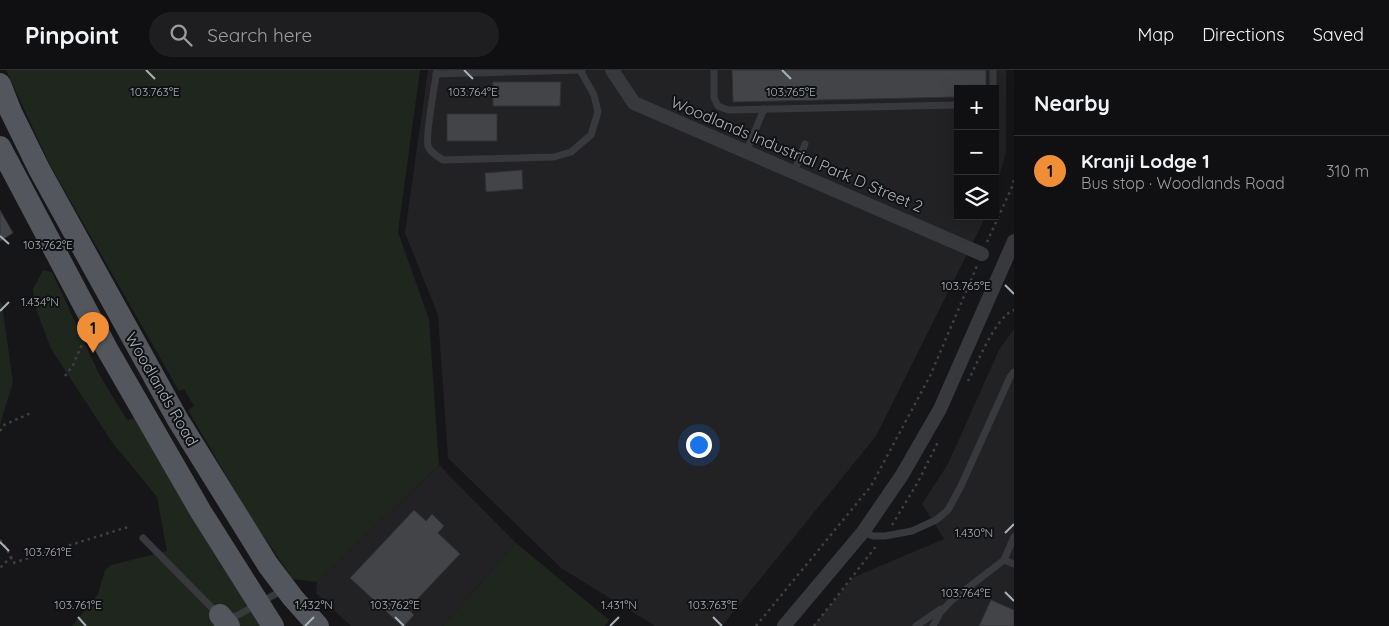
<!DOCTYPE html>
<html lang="en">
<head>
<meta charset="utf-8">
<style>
	:root { --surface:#101012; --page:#1e1e20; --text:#f1f3f6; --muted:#9c9d9f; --line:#303032; --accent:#ef8e36 }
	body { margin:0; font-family:Quicksand,sans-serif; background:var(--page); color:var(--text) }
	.controls { position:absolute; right:15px; top:15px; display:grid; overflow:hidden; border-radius:0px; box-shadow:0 5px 20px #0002 }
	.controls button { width:45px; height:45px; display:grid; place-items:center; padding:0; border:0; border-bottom:1px solid var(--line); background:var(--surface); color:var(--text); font:25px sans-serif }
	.you { position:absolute; left:698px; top:374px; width:18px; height:18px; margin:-12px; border:4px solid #fff; border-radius:50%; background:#1a73e8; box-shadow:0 0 0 8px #1a73e833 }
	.badge { display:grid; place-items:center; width:32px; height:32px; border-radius:50%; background:var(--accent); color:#111; font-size:16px; font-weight:700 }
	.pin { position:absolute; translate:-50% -41px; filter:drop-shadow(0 1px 2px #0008) }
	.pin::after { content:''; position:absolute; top:26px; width:18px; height:15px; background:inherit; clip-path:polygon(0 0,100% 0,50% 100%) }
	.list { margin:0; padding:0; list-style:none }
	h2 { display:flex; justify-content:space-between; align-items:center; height:65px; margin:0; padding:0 20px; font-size:21px }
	h2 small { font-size:16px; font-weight:400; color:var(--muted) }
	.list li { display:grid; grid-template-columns:32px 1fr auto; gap:15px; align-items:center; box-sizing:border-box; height:70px; padding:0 20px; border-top:1px solid var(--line) }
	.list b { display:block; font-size:19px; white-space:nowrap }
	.list p { margin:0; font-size:16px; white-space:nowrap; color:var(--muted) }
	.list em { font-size:16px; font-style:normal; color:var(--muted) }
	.icon { flex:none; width:28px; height:28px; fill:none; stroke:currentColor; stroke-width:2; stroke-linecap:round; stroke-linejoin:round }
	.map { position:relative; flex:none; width:1014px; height:556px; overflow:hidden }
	header { display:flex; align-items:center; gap:30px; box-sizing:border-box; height:70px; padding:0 25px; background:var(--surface); border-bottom:1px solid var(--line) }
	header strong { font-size:24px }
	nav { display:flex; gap:28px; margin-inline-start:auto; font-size:18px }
	.search { width:350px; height:45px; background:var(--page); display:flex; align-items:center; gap:12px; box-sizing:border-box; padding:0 18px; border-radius:28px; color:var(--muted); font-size:19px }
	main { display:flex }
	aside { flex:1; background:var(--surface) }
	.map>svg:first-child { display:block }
</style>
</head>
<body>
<header>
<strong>Pinpoint</strong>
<div class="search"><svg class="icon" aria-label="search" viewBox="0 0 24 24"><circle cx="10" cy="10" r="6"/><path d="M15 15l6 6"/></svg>Search here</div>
<nav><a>Map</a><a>Directions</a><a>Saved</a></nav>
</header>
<main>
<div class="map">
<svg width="1014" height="556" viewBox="0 0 1014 556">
	<rect width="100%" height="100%" fill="#161618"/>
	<g fill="#222225">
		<polygon points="428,0 1006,0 1006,82 995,121 995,19 958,19 958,146 986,146 876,366 722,556 655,556 561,498 448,388 438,245 405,163"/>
		<polygon points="1014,259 1014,556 813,556 854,507 944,469 922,434 948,394 999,280"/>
		<polygon points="439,395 516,473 443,556 351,556 316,523 317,512"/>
	</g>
	<g fill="#1e261e">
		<polygon points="6,0 420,0 398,162 429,249 439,395 317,512 293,509 251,448 188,340 194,336 184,319 179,321 50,95"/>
		<polygon points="43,200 52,202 99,304 127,350 137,348 267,556 72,556 98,524 105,500 111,495 167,481 157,427 112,372 51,279 36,239 33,219"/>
		<polygon points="0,232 2,234 13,312 0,355"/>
		<polygon points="516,473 609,550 605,556 443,556"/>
	</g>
	<g fill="#424448" stroke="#303034">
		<polygon points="732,0 986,0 986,19 958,19 958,27 733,32"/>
		<polygon points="493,12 561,12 560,36 493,36"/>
		<rect x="447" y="44" width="50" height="27"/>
		<polygon points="522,100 523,119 486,122 485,103"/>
		<polygon points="0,140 13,163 0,171"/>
		<polygon points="414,440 426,451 432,444 444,456 438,463 460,484 408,539 414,545 404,556 402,556 350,508"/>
		<polygon points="991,530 1014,540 1014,556 979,556"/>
	</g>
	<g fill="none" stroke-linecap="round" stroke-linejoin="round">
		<g stroke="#3d4044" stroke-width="2.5" stroke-dasharray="2.5 4" stroke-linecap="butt">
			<polyline points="987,172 1012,117 1014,110"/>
			<polyline points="65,306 73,295 83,272"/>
			<path d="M968 311C977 294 996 246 1014 240"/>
			<polyline points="0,361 4,355 33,342"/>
			<polyline points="892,455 918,412 939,370"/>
			<polyline points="0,470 5,476 11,487 0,498"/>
			<polyline points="11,487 13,493 131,456"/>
			<polyline points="756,556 871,416 930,306 977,196"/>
			<polyline points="814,556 877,475"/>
		</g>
		<g stroke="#37393d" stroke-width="7">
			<path d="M437 0C435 14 425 66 428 76 431 83 437 86 443 90L554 87 571 82 591 65 598 42 594 25 580 0"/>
			<polyline points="714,0 714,28 718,36 728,40 958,35"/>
			<polyline points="436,4 582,0"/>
			<polyline points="993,19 993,0"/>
			<polyline points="746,82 764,39"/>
			<polyline points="794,102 805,74"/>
			<polyline points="863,462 873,466 885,466 912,461 936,450 948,440 961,416 1010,307 1014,302"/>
			<polyline points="143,468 218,544"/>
			<polyline points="1004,490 1014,494"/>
			<polyline points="228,548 238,545 283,520"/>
			<polyline points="916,556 941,539"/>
			<polyline points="933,556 940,543 952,530 1004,490 1014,467"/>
		</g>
		<g stroke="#37393d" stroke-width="14">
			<polyline points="612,0 634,33 982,184"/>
			<polyline points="784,556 863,462 902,405 940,339 1014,171"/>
		</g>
		<g stroke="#53565c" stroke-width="22">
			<polyline points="0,14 11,42 39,99 178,350 268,495 293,528 318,556"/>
			<polyline points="0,77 107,279 201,442 273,556"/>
			<polyline points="220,545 229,556"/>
		</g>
	</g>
	<path fill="none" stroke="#a8b0b7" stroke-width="2" d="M146 0 155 9M464 0 473 9M782 0 791 9M0 166 9 174M1005 215 1014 224M0 241 9 232M1005 463 1014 454M0 472 9 481M1005 522 1014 531M78 547 86 556M395 547 404 556M713 547 722 556M305 556 314 547M610 556 619 547"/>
	<g text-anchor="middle" stroke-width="4" stroke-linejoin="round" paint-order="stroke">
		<g font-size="16" fill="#a8b0b7" stroke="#111113">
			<text transform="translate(797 84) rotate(23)" y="6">Woodlands Industrial Park D Street 2</text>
			<text transform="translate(162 319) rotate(60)" y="6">Woodlands Road</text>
		</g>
	</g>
	<g font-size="12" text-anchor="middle" fill="#a8b0b7" stroke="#111113" stroke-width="4" stroke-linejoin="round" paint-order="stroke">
		<text x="155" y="26">103.763°E</text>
		<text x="473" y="26">103.764°E</text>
		<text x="791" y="26">103.765°E</text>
		<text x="48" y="179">103.762°E</text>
		<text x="966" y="220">103.765°E</text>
		<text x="40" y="236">1.434°N</text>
		<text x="974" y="467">1.430°N</text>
		<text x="48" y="486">103.761°E</text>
		<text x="966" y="527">103.764°E</text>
		<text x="314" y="539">1.432°N</text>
		<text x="619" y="539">1.431°N</text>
		<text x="78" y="539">103.761°E</text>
		<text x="395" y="539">103.762°E</text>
		<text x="713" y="539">103.763°E</text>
	</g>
</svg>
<div class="controls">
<button>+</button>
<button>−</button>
<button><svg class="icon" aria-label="layers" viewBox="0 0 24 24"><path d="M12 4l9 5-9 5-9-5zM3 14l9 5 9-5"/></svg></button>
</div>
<div class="you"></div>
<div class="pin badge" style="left:93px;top:283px">1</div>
</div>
<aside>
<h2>Nearby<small></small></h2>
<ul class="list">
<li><span class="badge">1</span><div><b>Kranji Lodge 1</b><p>Bus stop · Woodlands Road</p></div><em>310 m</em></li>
</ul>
</aside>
</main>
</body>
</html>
